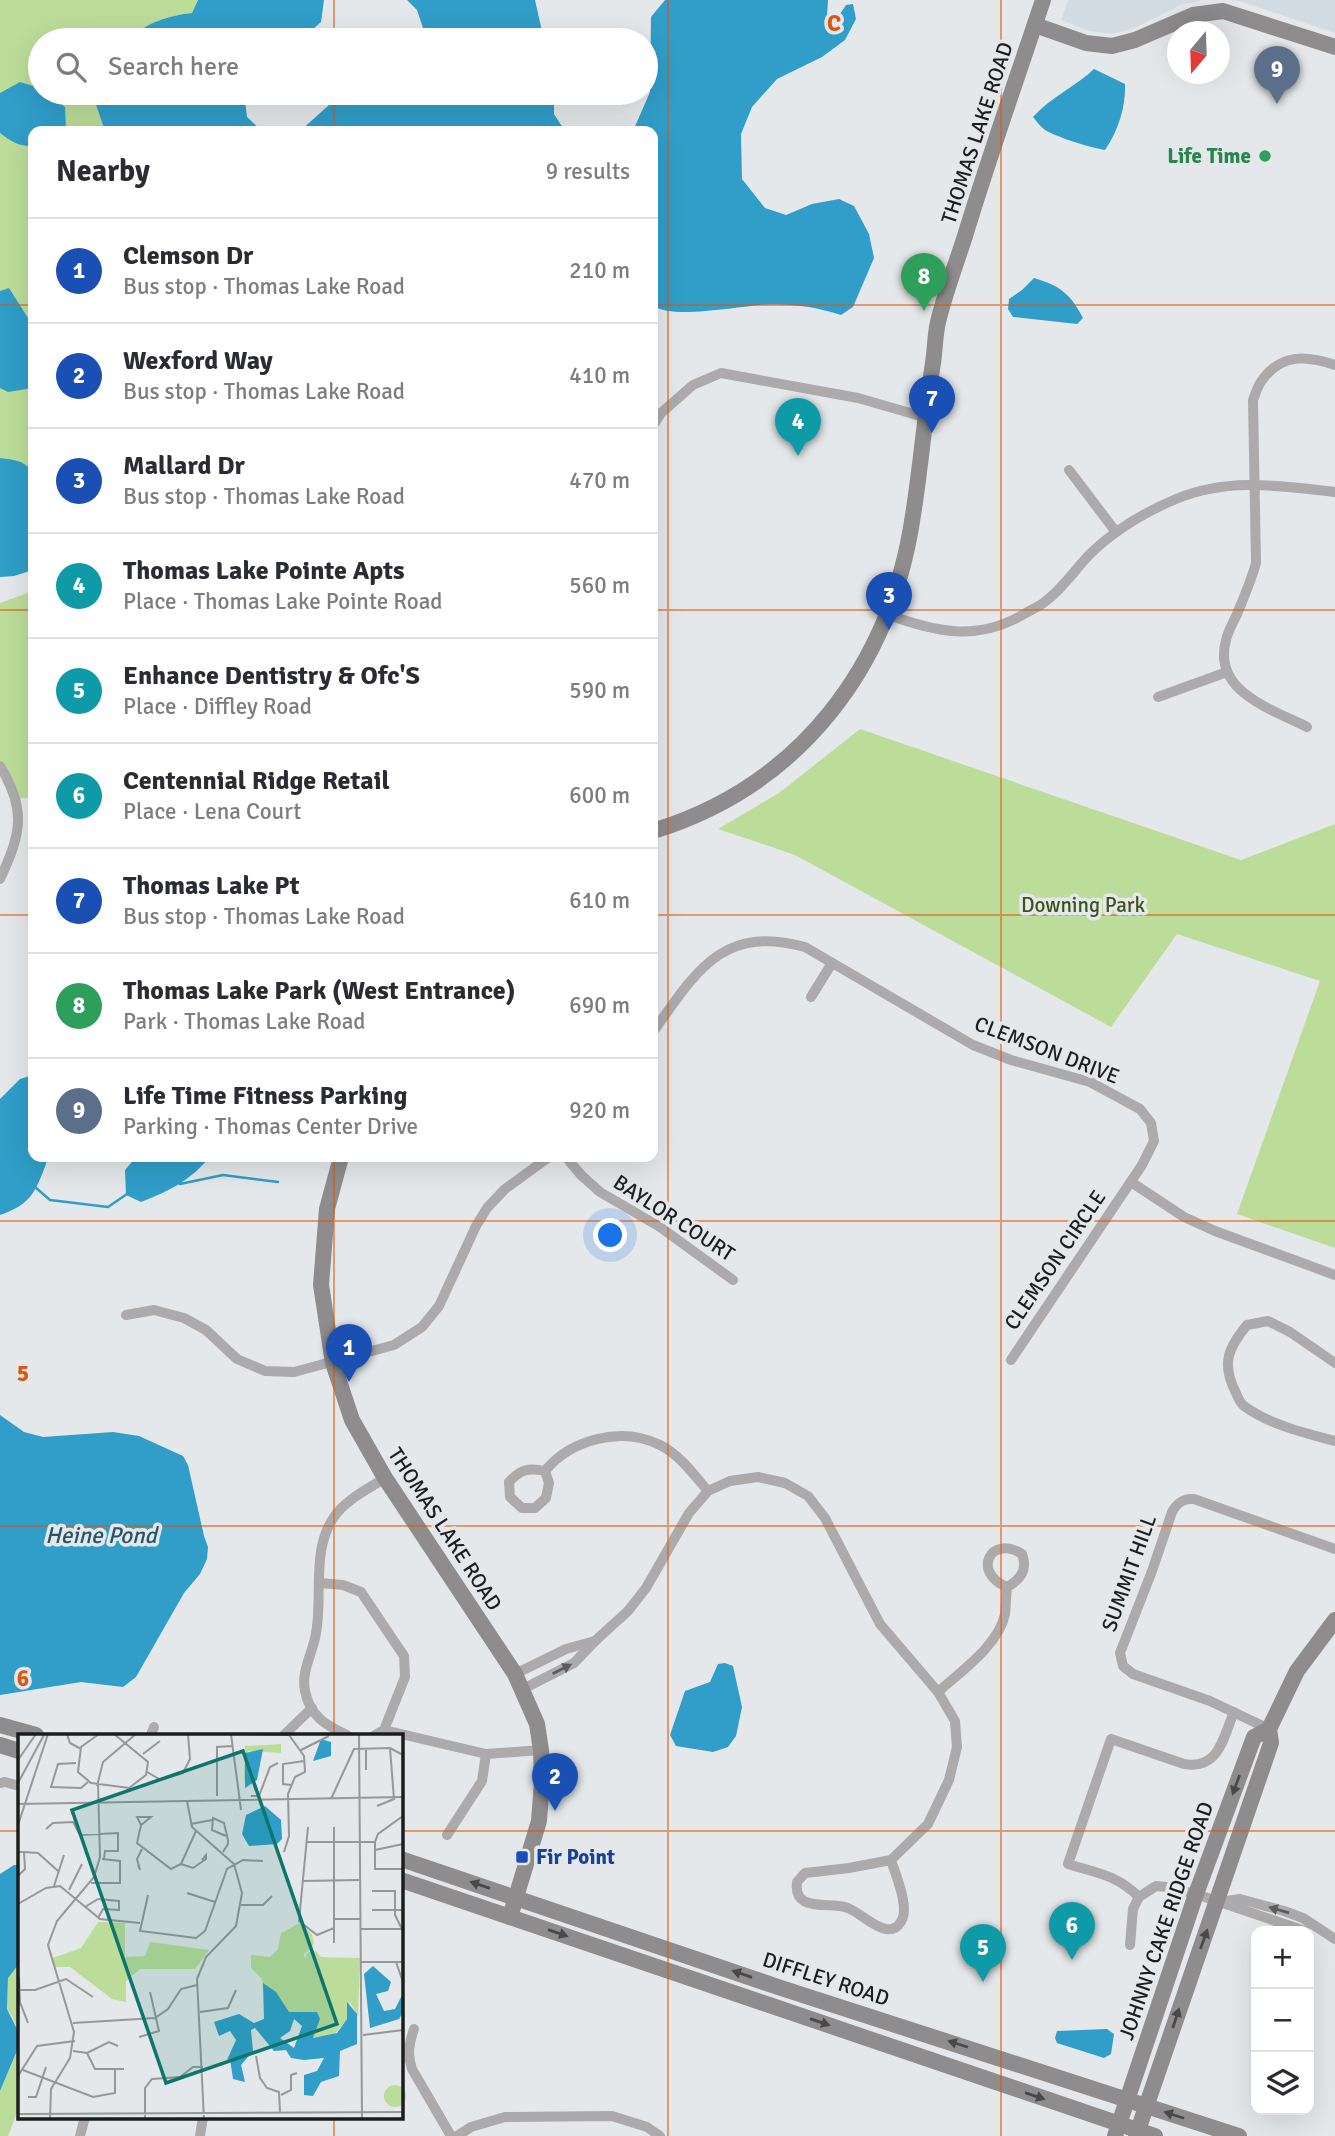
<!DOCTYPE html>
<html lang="en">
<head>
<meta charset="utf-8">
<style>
	:root { --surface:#fff; --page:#f7f7f7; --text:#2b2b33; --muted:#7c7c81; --line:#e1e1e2; --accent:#be336d }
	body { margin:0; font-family:Signika,sans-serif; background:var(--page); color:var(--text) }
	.controls { position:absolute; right:21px; bottom:21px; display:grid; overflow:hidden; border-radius:14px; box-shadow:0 7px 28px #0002 }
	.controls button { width:63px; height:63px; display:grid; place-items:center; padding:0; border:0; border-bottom:2px solid var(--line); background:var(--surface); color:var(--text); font:35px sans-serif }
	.compass { position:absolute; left:1167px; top:21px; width:63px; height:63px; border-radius:50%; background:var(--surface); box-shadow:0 7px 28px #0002; rotate:199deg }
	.you { position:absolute; left:611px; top:1236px; width:24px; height:24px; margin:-18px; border:5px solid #fff; border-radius:50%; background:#1a73e8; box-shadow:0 0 0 10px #1a73e833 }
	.badge { display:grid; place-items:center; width:46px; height:46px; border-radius:50%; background:var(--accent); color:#fff; font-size:23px; font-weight:700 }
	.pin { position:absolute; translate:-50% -58px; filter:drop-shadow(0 2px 4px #0008) }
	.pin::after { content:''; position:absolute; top:37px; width:24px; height:21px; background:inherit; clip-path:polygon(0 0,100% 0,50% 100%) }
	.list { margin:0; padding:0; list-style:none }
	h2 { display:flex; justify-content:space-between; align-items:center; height:91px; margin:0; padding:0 28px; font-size:30px }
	h2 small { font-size:23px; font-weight:400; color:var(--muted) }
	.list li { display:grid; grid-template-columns:46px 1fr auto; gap:21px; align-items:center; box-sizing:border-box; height:105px; padding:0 28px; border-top:2px solid var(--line) }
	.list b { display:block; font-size:26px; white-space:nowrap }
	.list p { margin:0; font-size:23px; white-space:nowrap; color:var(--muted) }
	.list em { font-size:23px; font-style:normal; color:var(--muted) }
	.icon { flex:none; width:38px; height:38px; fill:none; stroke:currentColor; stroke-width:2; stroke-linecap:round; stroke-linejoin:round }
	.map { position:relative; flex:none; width:1335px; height:2136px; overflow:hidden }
	.search { position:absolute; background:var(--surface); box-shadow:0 7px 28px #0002; left:28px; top:28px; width:630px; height:77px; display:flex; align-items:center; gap:18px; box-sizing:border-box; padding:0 24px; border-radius:38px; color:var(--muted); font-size:26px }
	.panel { position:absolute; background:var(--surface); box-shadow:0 7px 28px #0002; left:28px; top:126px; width:630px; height:1036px; border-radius:14px }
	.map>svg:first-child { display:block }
</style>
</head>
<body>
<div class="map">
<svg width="1335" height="2136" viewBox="0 0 1335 2136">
	<rect width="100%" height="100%" fill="#e5e8ea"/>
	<g fill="#d3dbe3">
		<polygon points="1068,0 1201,0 1180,5 1133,29 1112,34 1089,31 1061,20"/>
		<polygon points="1230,0 1335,0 1335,33 1239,1"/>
	</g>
	<g fill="#bcdd99">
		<path d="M0 0H198L192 13C172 15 142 23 131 40H40V93H99L96 105 105 131H33V570L0 577Z"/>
		<polygon points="33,591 33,797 15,799 0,766 0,603"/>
		<polygon points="860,729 1241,860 1335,824 1335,1248 1237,1214 1320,981 1177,934 1111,1027 795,855 718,829 779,793"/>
		<polygon points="19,1964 19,2034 12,2016 7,2009 8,1978"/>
		<polygon points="19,2046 19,2107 8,2136 0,2136 0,2091"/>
	</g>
	<g fill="#309ec9">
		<path d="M198 0H324L321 22 301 40H131C142 23 172 15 192 13Z"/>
		<polygon points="407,0 535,0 544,40 427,40 417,10"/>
		<path d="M665 0H828L827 16 836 20 846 5 853 4 856 19 845 40 822 57 777 79 752 107 741 134 742 179 765 208 786 215 812 204 839 199 854 206 869 234 874 258 853 307 841 315C814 306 788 303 760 305 734 307 674 319 653 306V131H633L650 92 651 17Z"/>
		<path d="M1094 69 1125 84C1126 107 1118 131 1105 150 1092 148 1056 137 1045 130 1040 126 1037 122 1033 117 1051 97 1075 87 1094 69Z"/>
		<path d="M20 82 40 88V93H46L65 107 66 128 64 131H33V146C19 147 11 141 0 133V93Z"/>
		<polygon points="99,93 244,93 247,117 262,131 105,131 96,105"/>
		<polygon points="333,93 554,93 554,114 565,131 300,131 329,105"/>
		<path d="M1034 278C1060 286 1070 293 1083 318L1077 324 1013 317 1008 309 1009 299 1022 290Z"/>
		<polygon points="9,288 28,318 33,321 33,388 8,392 0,388 0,291"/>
		<path d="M0 458C15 460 23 460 33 472V570L14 576 0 577Z"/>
		<path d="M33 1075V1157H48L47 1161C36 1191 32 1204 0 1215V1099L20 1079Z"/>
		<path d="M136 1157H210C188 1182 171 1190 141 1202L126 1195 125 1170Z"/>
		<polygon points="0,1415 24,1432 43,1437 113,1432 139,1436 183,1456 188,1465 204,1536 208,1547 207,1559 200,1574 184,1593 136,1677 123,1687 81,1682 0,1695"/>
		<polygon points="725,1663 733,1666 742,1707 736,1736 728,1747 713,1752 676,1746 670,1735 685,1691 710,1682 718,1664"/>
		<polygon points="14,1865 19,1865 19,1964 8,1978 7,2009 19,2033 19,2046 0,2091 0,1874"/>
		<polygon points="1107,2029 1114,2034 1111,2054 1104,2058 1057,2043 1055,2038 1057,2031"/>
	</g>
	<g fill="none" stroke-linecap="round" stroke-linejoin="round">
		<g stroke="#309ec9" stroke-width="2.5">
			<polyline points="180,1184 223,1175 278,1182"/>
			<polyline points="35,1187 50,1200 108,1207 127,1194"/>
		</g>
		<g stroke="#acaaaa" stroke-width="10">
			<polyline points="653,426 661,413 693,385 721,373 858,398 924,417"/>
			<polyline points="1069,470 1116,532"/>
			<path d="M886 614C935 632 977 642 1024 614 1032 609 1041 606 1047 600 1064 587 1076 568 1091 553 1116 529 1145 512 1176 499 1229 477 1281 486 1335 492"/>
			<polyline points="1158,697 1227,672"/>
			<path d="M1307 727C1272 709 1212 692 1226 640 1228 631 1233 623 1237 614 1244 597 1251 581 1256 563L1253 400C1256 393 1258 384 1263 379 1282 353 1308 356 1335 365"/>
			<path d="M0 766C27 810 21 834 0 879"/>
			<polyline points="811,997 832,963"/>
			<path d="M653 1032C696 972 722 924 805 947L973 1045 1011 1060 1090 1082 1140 1109 1151 1123 1154 1141 1142 1165 1011 1360"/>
			<polyline points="566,1157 581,1175 600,1192 660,1227 733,1280"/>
			<polyline points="1131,1182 1184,1217 1215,1231 1335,1275"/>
			<polyline points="126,1315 154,1310 184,1318 206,1330 237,1359 265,1371 294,1372 394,1345 422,1327 439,1306 476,1226 487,1208 505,1189 549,1157"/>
			<path d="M1335 1363 1290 1332 1268 1321 1247 1325C1228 1348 1221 1364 1236 1393 1238 1398 1240 1403 1244 1406 1270 1425 1305 1433 1335 1441"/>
			<path d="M545 1471 549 1483 546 1498 535 1508H522L510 1497 509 1482C520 1470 528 1467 545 1471 571 1439 622 1426 660 1445 680 1455 694 1475 708 1491"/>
			<polyline points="320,1583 343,1585 361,1592 404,1656 405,1677 384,1730 375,1735"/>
			<polyline points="515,1674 566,1649 595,1641"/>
			<path d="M523 1689 574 1663 595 1641 628 1611 646 1588 689 1513 708 1491 730 1481 758 1477 785 1483 808 1496 825 1518 880 1624 938 1692 955 1721 957 1747 949 1780 928 1824 891 1860 849 1868 805 1873 797 1882C796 1890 797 1897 804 1901 817 1908 834 1903 848 1908 860 1913 873 1927 886 1929 892 1930 897 1928 900 1923 911 1910 896 1876 891 1860"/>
			<path d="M938 1692C960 1672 999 1645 1005 1614 1006 1606 1006 1596 1007 1587 1020 1580 1028 1570 1022 1554 991 1534 971 1572 1007 1587"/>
			<path d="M1269 1729 1210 1701 1133 1674 1123 1666 1120 1653 1152 1571 1172 1512C1177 1503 1183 1498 1194 1499L1335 1549"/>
			<polyline points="384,1730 486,1754 541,1750"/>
			<polyline points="151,1735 154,1727"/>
			<polyline points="284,1735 312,1708"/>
			<path d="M347 1735C325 1725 310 1716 305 1691 301 1670 313 1653 316 1633 323 1596 311 1550 334 1517 345 1500 368 1489 385 1478"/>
			<polyline points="0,1783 5,1782 19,1786"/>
			<polyline points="447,1835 482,1781 486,1754"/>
			<path d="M1139 1897C1117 1875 1097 1873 1068 1864L1111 1739 1184 1764C1219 1770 1223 1738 1234 1712"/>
			<polyline points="1220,1902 1240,1899 1284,1911 1303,1918 1335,1939"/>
			<polyline points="1130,1945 1133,1909 1139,1897 1156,1886 1167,1887 1196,1894 1305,1931"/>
			<path d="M414 2029C409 2044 407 2054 412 2069L451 2136"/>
			<polyline points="80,2136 85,2117"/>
			<polyline points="200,2136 203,2117"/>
			<polyline points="457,2136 471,2127 505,2117 612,2116 647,2127 660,2136"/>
		</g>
		<g stroke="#8e8c8c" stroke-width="16">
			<polyline points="1035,25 1086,43 1112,46 1135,40 1193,15 1223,11 1335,47"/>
			<path d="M653 831C800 786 891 666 913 515 921 465 925 414 933 363 935 350 935 335 938 322 945 293 956 264 965 236 989 157 1017 78 1043 0"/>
			<polyline points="341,1157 327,1209 321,1285 333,1363 352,1420 385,1478 515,1674 537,1724 541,1750 542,1782 539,1821 510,1917"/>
			<polyline points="0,1725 36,1735"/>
			<polyline points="0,1745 19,1751"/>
			<polyline points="401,1859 778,1987 1239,2136"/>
			<polyline points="401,1880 1155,2136"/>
			<polyline points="1115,2136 1196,1894 1254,1737 1269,1729 1297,1671 1335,1620"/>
			<polyline points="1136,2136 1271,1743 1269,1729"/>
		</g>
	</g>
	<defs><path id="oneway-solid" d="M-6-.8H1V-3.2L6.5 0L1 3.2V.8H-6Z" transform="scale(1.75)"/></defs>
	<g fill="#5d5c5c">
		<use href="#oneway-solid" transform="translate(562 1669) rotate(-27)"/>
		<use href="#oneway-solid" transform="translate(1279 1910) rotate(-164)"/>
	</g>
	<g fill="#4a4949">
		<use href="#oneway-solid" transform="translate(1236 1785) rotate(110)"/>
		<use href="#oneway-solid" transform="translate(480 1885) rotate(-161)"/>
		<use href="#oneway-solid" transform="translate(558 1933) rotate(19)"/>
		<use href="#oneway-solid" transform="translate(1204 1939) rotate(-70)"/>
		<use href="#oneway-solid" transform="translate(742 1974) rotate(-161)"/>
		<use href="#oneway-solid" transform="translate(1176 2018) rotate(-72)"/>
		<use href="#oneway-solid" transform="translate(820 2022) rotate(19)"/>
		<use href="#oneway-solid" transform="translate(958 2044) rotate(-162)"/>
		<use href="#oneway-solid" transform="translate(1035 2096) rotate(19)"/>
		<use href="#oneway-solid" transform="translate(1174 2115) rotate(-162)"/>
	</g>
	<path fill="none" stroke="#de560d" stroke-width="2" stroke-opacity="0.55" d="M334 0V40M668 0V2136M1001 0V2136M334 93V131M0 305H33M653 305H1335M0 610H33M653 610H1335M0 915H33M653 915H1335M334 1157V1735M0 1221H1335M0 1526H1335M0 1831H19M401 1831H1335M334 2117V2136"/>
	<circle fill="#2e9e5b" stroke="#e5e8ea" stroke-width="2.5" cx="1265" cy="156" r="7"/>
	<rect fill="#1a4fb4" stroke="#e5e8ea" stroke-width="2.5" x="515" y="1850" width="14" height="14" rx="3.5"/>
	<g text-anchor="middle" stroke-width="7" stroke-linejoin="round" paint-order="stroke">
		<g font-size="21" fill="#1c1d1d" stroke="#e5e8ea">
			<text transform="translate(977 133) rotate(-72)" y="7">THOMAS LAKE ROAD</text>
			<text transform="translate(1047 1050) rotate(21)" y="7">CLEMSON DRIVE</text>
			<text transform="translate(674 1218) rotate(33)" y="7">BAYLOR COURT</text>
			<text transform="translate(1055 1260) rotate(-56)" y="7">CLEMSON CIRCLE</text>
			<text transform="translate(445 1529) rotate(57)" y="7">THOMAS LAKE ROAD</text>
			<text transform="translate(1129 1573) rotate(-70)" y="7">SUMMIT HILL</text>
			<text transform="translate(1166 1921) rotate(-71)" y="7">JOHNNY CAKE RIDGE ROAD</text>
			<text transform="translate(826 1979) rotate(18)" y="7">DIFFLEY ROAD</text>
		</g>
		<g font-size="21" font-weight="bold" fill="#27864d" stroke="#e5e8ea" text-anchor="end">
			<text x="1251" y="163">Life Time</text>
		</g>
		<g font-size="21" fill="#3b531b" stroke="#e5e8ea">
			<text x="1083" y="912">Downing Park</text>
		</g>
		<g font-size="21" font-weight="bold" fill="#164399" stroke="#e5e8ea" text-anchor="start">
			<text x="536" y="1864">Fir Point</text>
		</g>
		<g font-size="23" font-style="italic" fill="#285467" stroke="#e5e8ea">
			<text x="101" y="1543">Heine Pond</text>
		</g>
	</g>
	<g transform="translate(18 1734)">
		<rect width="385" height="385" fill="#e5e8ea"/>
		<path d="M263 10V19L230 17 226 50 227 12ZM80 188 107 189V223L127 222 132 208 191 216 177 235H122L108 247V268L94 265 52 233H37L35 224 63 214ZM282 189 294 200 296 210 286 220 287 225 289 219 298 217 303 223 342 224 340 283 332 268 329 285 315 302 295 304 302 285 271 278 246 249 245 259 244 245 233 234V221L252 223 260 215 263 199ZM366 362a11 11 0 1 1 22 0a11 11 0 1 1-22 0Z" fill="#bcdd99"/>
		<path d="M303 5 313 8V22L295 27ZM245 15 239 46 227 54V19ZM247 72 263 86 264 105 259 110 231 112 224 100 228 81ZM355 232 373 248 370 257 358 260 366 277 377 275 384 261 385 278 381 285 352 294 346 240ZM245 249 258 258 271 278H299L302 285 295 304 319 299 329 285V268L339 280V310L322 317 321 342 303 348 295 362 286 361V341L299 337 306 324 286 326 273 324 268 316 256 317 237 294 233 296 235 317 223 331 227 348 215 345 212 325 209 326 218 306 212 297 201 302 196 288 221 280 236 289 246 285ZM276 285 284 292 276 314 262 304 272 297Z" fill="#309ec9" fill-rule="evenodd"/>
		<path fill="none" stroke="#959798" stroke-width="2" d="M49 0 52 9 63 15M81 0 63 13 60 38 73 49 111 54 128 41 130 28 96 0M213 0 223 76M225 0 271 1 286 22 287 38 277 43 270 60 271 102 266 118M341 0 344 385M348 14V36M283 16 311 2M125 20 142 7M0 26 18 0M58 29 40 30 33 53 63 54 70 48M129 38 143 46 165 39 172 25 170 0M0 49 26 1M273 51 265 50V30L286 27M79 52 85 28 118 0M199 62V13L214 12M233 62H241L252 33 260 29M313 65 336 15 372 14 385 21M169 67 174 93 216 130 224 159 218 192 188 223 179 245 186 385M0 70 385 63M359 72 376 65 372 14M385 82 360 100 357 108V135H385M173 90 194 86M0 91 30 0M123 91 119 83H133L123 91 119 109 153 135 163 130 178 97M290 93 281 187 299 201 316 194M316 93V209M28 95 35 89 55 88 62 101M62 101 100 99V117H87L86 125M288 108H357M357 116 385 110M0 118H6L7 135 0 142M6 118 20 119 40 137M205 118 210 110V106L206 89 195 84 194 96 208 102M163 130 175 134 188 125V121L184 126M120 131 122 136 119 125 124 115M284 147 341 146M73 149H102V127L84 125M36 152 46 121M51 156 64 130M354 157H377V181L385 197M169 159 197 168M130 161 122 197 178 204 187 197 209 135 225 126 245 127M0 170 28 154 42 152 82 185 122 189M223 171H245L254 162M67 173 80 165 101 167V176L85 175 80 184M354 176H385M316 185H342M342 195H384M342 228H385M378 228 385 248M1 243 2 268 10 289M0 256H17L48 245 75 263M182 278 210 274 218 256M55 289 137 284 150 275 163 255 179 251M345 301 385 296M121 303 141 297 132 258M55 317 69 319 91 308 100 312M69 319 77 335H106M238 322 242 344 249 354 261 358 262 378M5 336 75 363 97 359V335M0 342 19 312 57 307M263 361 273 356V341L279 339M10 363H18L28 333M0 380 385 378M32 385 33 355 52 324 56 298 30 211 39 187 76 143 82 123 80 50M127 385V354L134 345 162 343 175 333H185"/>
		<path fill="#0f766e" fill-opacity="0.15" stroke="#0f766e" stroke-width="3.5" d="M225 17 319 290 148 349 54 76Z"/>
		<rect width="385" height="385" fill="none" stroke="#1c1d1d" stroke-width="3.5"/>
	</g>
	<g font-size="23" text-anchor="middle" font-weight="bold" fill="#de560d" stroke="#e5e8ea" stroke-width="7" stroke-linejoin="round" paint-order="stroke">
		<text x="834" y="31">C</text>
		<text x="23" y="1381">5</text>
		<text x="23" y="1686">6</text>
	</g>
</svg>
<div class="controls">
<button>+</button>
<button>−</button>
<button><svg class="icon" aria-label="layers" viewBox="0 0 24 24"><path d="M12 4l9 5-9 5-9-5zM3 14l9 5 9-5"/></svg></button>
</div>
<svg class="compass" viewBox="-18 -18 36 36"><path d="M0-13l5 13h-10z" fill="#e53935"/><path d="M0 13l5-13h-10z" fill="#7c7c81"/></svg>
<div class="you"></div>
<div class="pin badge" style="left:349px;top:1382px;background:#1a4fb4">1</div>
<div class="pin badge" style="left:555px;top:1811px;background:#1a4fb4">2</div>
<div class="pin badge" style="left:889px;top:630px;background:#1a4fb4">3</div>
<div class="pin badge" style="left:798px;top:456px;background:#0f9aa8">4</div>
<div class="pin badge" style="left:983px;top:1982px;background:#0f9aa8">5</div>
<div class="pin badge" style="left:1072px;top:1960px;background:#0f9aa8">6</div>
<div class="pin badge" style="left:932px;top:433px;background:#1a4fb4">7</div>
<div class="pin badge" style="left:924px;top:311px;background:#2e9e5b">8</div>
<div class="pin badge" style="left:1277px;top:104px;background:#5c6f8a">9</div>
<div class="search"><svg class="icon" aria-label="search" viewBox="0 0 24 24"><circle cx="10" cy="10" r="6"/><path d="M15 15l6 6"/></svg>Search here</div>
<section class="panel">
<h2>Nearby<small>9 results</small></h2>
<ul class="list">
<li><span class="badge" style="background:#1a4fb4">1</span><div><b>Clemson Dr</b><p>Bus stop · Thomas Lake Road</p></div><em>210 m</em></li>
<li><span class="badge" style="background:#1a4fb4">2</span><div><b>Wexford Way</b><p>Bus stop · Thomas Lake Road</p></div><em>410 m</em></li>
<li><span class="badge" style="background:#1a4fb4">3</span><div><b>Mallard Dr</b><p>Bus stop · Thomas Lake Road</p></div><em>470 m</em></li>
<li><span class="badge" style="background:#0f9aa8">4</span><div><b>Thomas Lake Pointe Apts</b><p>Place · Thomas Lake Pointe Road</p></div><em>560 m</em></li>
<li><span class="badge" style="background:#0f9aa8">5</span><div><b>Enhance Dentistry &amp; Ofc'S</b><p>Place · Diffley Road</p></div><em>590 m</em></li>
<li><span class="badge" style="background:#0f9aa8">6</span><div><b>Centennial Ridge Retail</b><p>Place · Lena Court</p></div><em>600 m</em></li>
<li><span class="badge" style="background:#1a4fb4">7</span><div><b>Thomas Lake Pt</b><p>Bus stop · Thomas Lake Road</p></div><em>610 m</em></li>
<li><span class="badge" style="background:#2e9e5b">8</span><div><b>Thomas Lake Park (West Entrance)</b><p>Park · Thomas Lake Road</p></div><em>690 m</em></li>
<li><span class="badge" style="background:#5c6f8a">9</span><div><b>Life Time Fitness Parking</b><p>Parking · Thomas Center Drive</p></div><em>920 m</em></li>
</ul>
</section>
</div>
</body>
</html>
